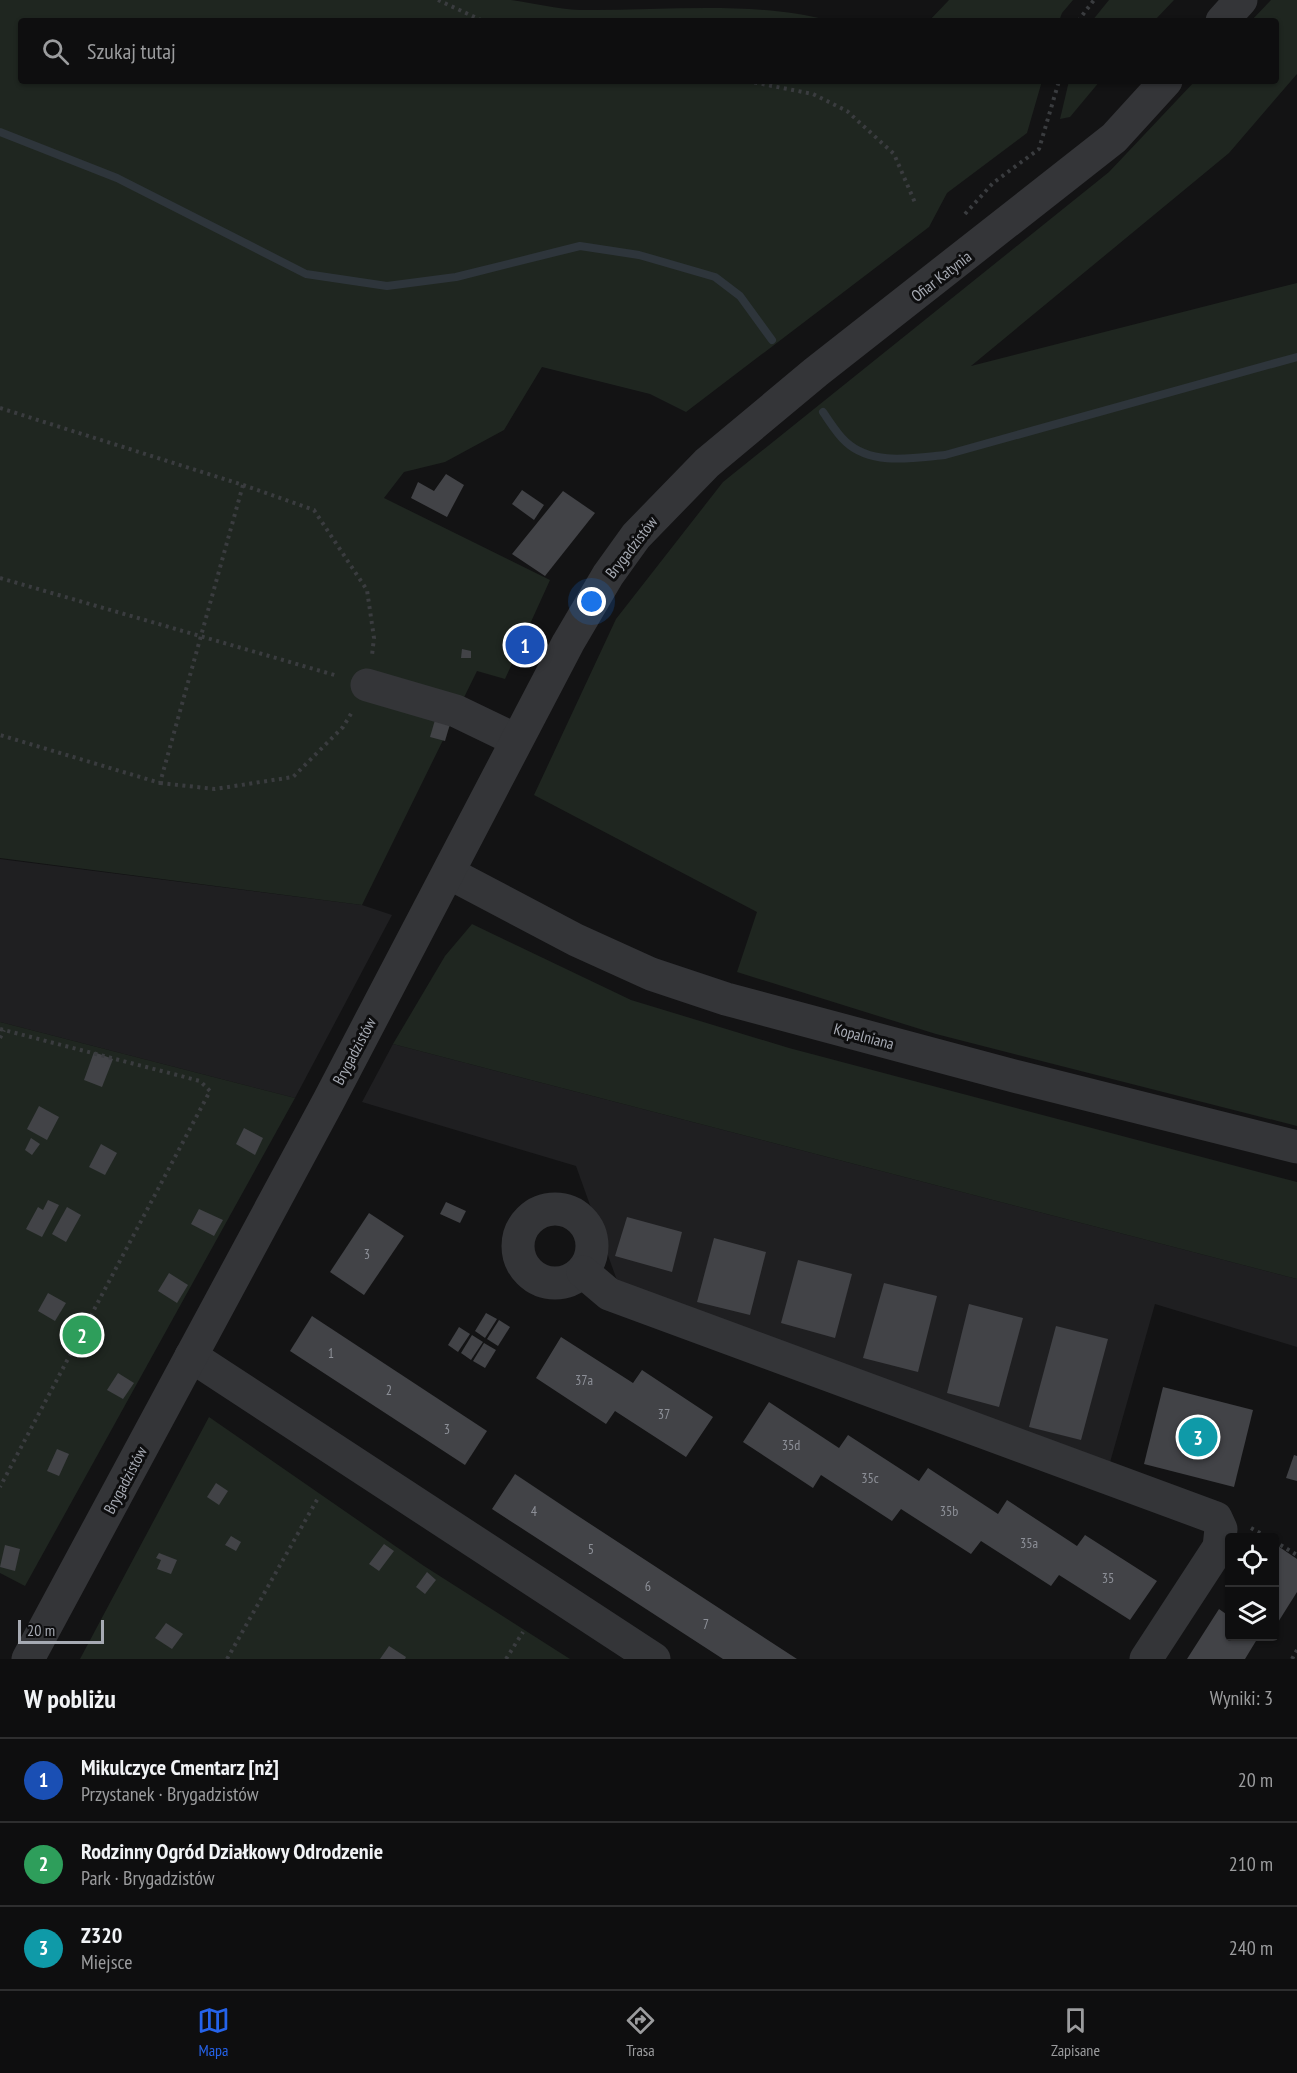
<!DOCTYPE html>
<html lang="pl">
<head>
<meta charset="utf-8">
<style>
	:root { --surface:#0e0e0f; --page:#171718; --text:#f1f3f6; --muted:#9b9c9e; --line:#2e2e2f; --accent:#2563eb }
	body { margin:0; font-family:"PT Sans Narrow",sans-serif; background:var(--page); color:var(--text) }
	.controls { position:absolute; right:18px; bottom:18px; display:grid; overflow:hidden; border-radius:6px; box-shadow:0 2px 4px #0004 }
	.controls button { width:54px; height:54px; display:grid; place-items:center; padding:0; border:0; border-bottom:2px solid var(--line); background:var(--surface); color:var(--text); font:30px sans-serif }
	.scale { position:absolute; left:18px; bottom:15px; width:86px; box-sizing:border-box; padding-left:6px; border:3px solid #a6aab3; border-top:0; font-size:16px; line-height:21px; white-space:nowrap; color:#a6aab3; -webkit-text-stroke:4px #0e0e0f; paint-order:stroke }
	.you { position:absolute; left:592px; top:602px; width:21px; height:21px; margin:-15px; border:4px solid #fff; border-radius:50%; background:#1a73e8; box-shadow:0 0 0 9px #1a73e833 }
	.badge { display:grid; place-items:center; width:39px; height:39px; border-radius:50%; background:var(--accent); color:#fff; font-size:20px; font-weight:700 }
	.pin { position:absolute; translate:-50% -50%; border:3px solid #fff; box-shadow:0 2px 6px #0006 }
	.list { margin:0; padding:0; list-style:none }
	h2 { display:flex; justify-content:space-between; align-items:center; height:78px; margin:0; padding:0 24px; font-size:26px }
	h2 small { font-size:20px; font-weight:400; color:var(--muted) }
	.list li { display:grid; grid-template-columns:39px 1fr auto; gap:18px; align-items:center; box-sizing:border-box; height:84px; padding:0 24px; border-top:2px solid var(--line) }
	.list b { display:block; font-size:22px; white-space:nowrap }
	.list p { margin:0; font-size:20px; white-space:nowrap; color:var(--muted) }
	.list em { font-size:20px; font-style:normal; color:var(--muted) }
	.icon { flex:none; width:33px; height:33px; fill:none; stroke:currentColor; stroke-width:2; stroke-linecap:round; stroke-linejoin:round }
	.map { position:relative; flex:none; width:1297px; height:1659px; overflow:hidden }
	.search { position:absolute; background:var(--surface); box-shadow:0 2px 4px #0004; left:18px; right:18px; top:18px; height:66px; display:flex; align-items:center; gap:15px; box-sizing:border-box; padding:0 21px; border-radius:6px; color:var(--muted); font-size:22px }
	.sheet { height:330px; background:var(--surface) }
	nav { display:flex; justify-content:space-around; align-items:center; box-sizing:border-box; height:84px; border-top:2px solid var(--line); background:var(--surface); font-size:16px; color:var(--muted) }
	nav a { display:grid; justify-items:center; gap:3px }
	nav .on { color:var(--accent) }
	.map>svg:first-child { display:block }
</style>
</head>
<body>
<div class="map">
<svg width="1297" height="1659" viewBox="0 0 1297 1659">
	<rect width="100%" height="100%" fill="#131314"/>
	<g fill="#1f1f21">
		<polygon points="0,859 362,905 392,915 295,1098 0,1022"/>
		<polygon points="393,1044 1297,1279 1297,1347 1155,1304 1109,1466 619,1286 576,1166 362,1102"/>
	</g>
	<g fill="#1f2620">
		<path d="M0 0H511C533 3 557 9 580 10 663 11 752 0 831 21H21V81H1042L1027 133 947 193 929 227 686 412 650 394 542 367 504 430 445 462 404 472 384 498 550 580 505 679 477 671 362 905 0 858Z"/>
		<polygon points="949,0 1073,0 1062,13 1059,21 929,21"/>
		<polygon points="1109,0 1174,0 1154,21 1092,21"/>
		<polygon points="1271,0 1297,0 1297,74 1229,153 971,366 1297,283 1297,1126 936,1034 737,972 757,912 534,795 616,619 723,482 1109,172 1195,81 1276,81 1276,21 1251,21"/>
		<polygon points="1069,81 1100,81 1070,117 1060,119"/>
		<polygon points="472,924 631,1000 789,1048 1297,1182 1297,1279 393,1044 445,956"/>
		<polygon points="0,1022 295,1098 25,1586 0,1573"/>
		<polygon points="209,1417 424,1566 570,1659 80,1659"/>
	</g>
	<g fill="none" stroke-linecap="round" stroke-linejoin="round">
		<g stroke="#2e353b" stroke-width="8">
			<polyline points="0,132 117,178 306,274 387,286 456,277 580,246 639,255 715,277 740,296 772,340"/>
			<path d="M823 412C830 422 837 434 846 442 872 466 913 458 945 455L1297 357"/>
		</g>
	</g>
	<g fill="#424347">
		<polygon points="446,474 464,485 447,517 411,498 418,482 434,491"/>
		<polygon points="522,490 544,505 534,520 512,504"/>
		<polygon points="563,491 595,513 545,576 512,554"/>
		<polygon points="462,649 471,651 471,658 461,658"/>
		<polygon points="435,720 450,724 445,741 430,737"/>
		<polygon points="94,1052 113,1059 102,1087 84,1080"/>
		<polygon points="39,1106 59,1117 47,1140 27,1129"/>
		<polygon points="244,1128 263,1138 255,1155 236,1144"/>
		<polygon points="31,1138 40,1144 32,1155 25,1150"/>
		<polygon points="101,1144 117,1153 105,1175 89,1167"/>
		<polygon points="48,1200 59,1205 42,1237 26,1229 38,1207 43,1210"/>
		<polygon points="446,1202 466,1211 460,1223 440,1214"/>
		<polygon points="67,1207 81,1215 66,1242 52,1234"/>
		<polygon points="199,1209 223,1220 214,1236 191,1224"/>
		<polygon points="369,1213 404,1236 364,1295 330,1272"/>
		<polygon points="627,1217 682,1232 672,1272 615,1256"/>
		<polygon points="714,1238 766,1252 750,1315 697,1302"/>
		<polygon points="798,1260 852,1274 835,1338 781,1323"/>
		<polygon points="169,1273 188,1285 177,1303 158,1291"/>
		<polygon points="884,1283 937,1296 918,1372 863,1358"/>
		<polygon points="48,1293 66,1303 55,1321 38,1311"/>
		<polygon points="969,1304 1023,1318 999,1407 947,1393"/>
		<polygon points="486,1313 497,1319 485,1338 475,1331"/>
		<polygon points="312,1316 487,1431 465,1465 290,1351"/>
		<polygon points="499,1320 510,1327 498,1346 487,1339"/>
		<polygon points="1056,1326 1108,1339 1081,1440 1029,1427"/>
		<polygon points="459,1327 470,1334 458,1352 448,1345"/>
		<polygon points="472,1335 483,1342 471,1360 461,1353"/>
		<polygon points="561,1337 633,1383 642,1370 713,1417 686,1457 615,1411 606,1424 536,1378"/>
		<polygon points="484,1343 496,1350 485,1368 473,1361"/>
		<polygon points="118,1373 134,1383 123,1399 107,1390"/>
		<polygon points="1163,1387 1253,1410 1234,1487 1144,1464"/>
		<polygon points="769,1402 839,1448 848,1435 919,1481 928,1468 998,1514 1007,1500 1077,1546 1085,1535 1157,1581 1130,1620 1059,1575 1051,1586 981,1541 971,1554 901,1509 892,1521 821,1475 813,1488 743,1442"/>
		<polygon points="57,1449 69,1454 59,1476 47,1471"/>
		<polygon points="1294,1455 1297,1456 1297,1481 1286,1478"/>
		<polygon points="515,1474 575,1514 797,1659 723,1659 492,1509"/>
		<polygon points="216,1483 228,1491 219,1505 207,1497"/>
		<polygon points="231,1536 241,1542 236,1551 225,1545"/>
		<polygon points="384,1544 394,1551 379,1571 369,1564"/>
		<polygon points="1275,1544 1297,1559 1297,1592 1275,1627"/>
		<polygon points="5,1545 20,1549 15,1571 0,1567"/>
		<polygon points="159,1553 177,1560 171,1574 157,1569 161,1560 156,1558"/>
		<polygon points="427,1572 436,1580 425,1594 416,1587"/>
		<polygon points="1230,1608 1230,1636 1259,1636 1245,1659 1187,1659 1219,1609 1226,1614"/>
		<polygon points="166,1623 183,1634 172,1649 155,1638"/>
		<polygon points="389,1646 406,1657 405,1659 380,1659"/>
	</g>
	<g fill="none" stroke-linecap="round" stroke-linejoin="round">
		<g stroke="#3a3c3f" stroke-width="4" stroke-dasharray="3 4.5" stroke-linecap="butt">
			<polyline points="438,0 483,21"/>
			<polyline points="1078,21 1094,0"/>
			<polyline points="747,81 813,94 847,111 894,154 916,205"/>
			<polyline points="965,214 993,183 1039,149 1059,81"/>
			<polyline points="0,408 243,485 160,783 0,735"/>
			<polyline points="243,485 314,510 367,590 374,638 372,655"/>
			<polyline points="0,578 338,676"/>
			<polyline points="160,783 215,789 293,777 343,727 352,712"/>
			<polyline points="0,1029 200,1081 210,1091 0,1487"/>
			<polyline points="0,1038 4,1030"/>
			<polyline points="1251,1528 1269,1538"/>
			<polyline points="1274,1541 1297,1555"/>
			<polyline points="227,1659 318,1498"/>
			<polyline points="506,1659 523,1632"/>
			<polyline points="1292,1659 1297,1650"/>
		</g>
		<g stroke="#343538" stroke-width="33">
			<polyline points="1222,21 1241,0"/>
			<polyline points="367,685 456,711 516,740"/>
			<polyline points="449,873 576,940 651,974 726,999 1018,1077 1297,1147"/>
			<circle cx="555" cy="1246" r="37"/>
			<polyline points="583,1272 609,1294 1216,1518 1221,1529 1219,1547 1146,1659"/>
			<polyline points="191,1356 654,1659"/>
			<polyline points="28,1659 328,1102 568,643 608,575 636,536 707,463 816,372 1114,138 1166,81"/>
		</g>
	</g>
	<g text-anchor="middle" stroke-width="6" stroke-linejoin="round" paint-order="stroke">
		<g font-size="14" fill="#8d9098">
			<text x="367" y="1259">3</text>
			<text x="331" y="1358">1</text>
			<text x="584" y="1385">37a</text>
			<text x="389" y="1395">2</text>
			<text x="664" y="1419">37</text>
			<text x="447" y="1434">3</text>
			<text x="791" y="1450">35d</text>
			<text x="870" y="1483">35c</text>
			<text x="534" y="1516">4</text>
			<text x="949" y="1516">35b</text>
			<text x="1029" y="1548">35a</text>
			<text x="591" y="1554">5</text>
			<text x="1108" y="1583">35</text>
			<text x="648" y="1591">6</text>
			<text x="706" y="1629">7</text>
		</g>
		<g font-size="16" fill="#a6aab3" stroke="#0e0e0f">
			<text transform="translate(941 276) rotate(-38)" y="6">Ofiar Katynia</text>
			<text transform="translate(631 547) rotate(-52)" y="6">Brygadzistów</text>
			<text transform="translate(864 1036) rotate(15)" y="6">Kopalniana</text>
			<text transform="translate(354 1051) rotate(-62)" y="6">Brygadzistów</text>
			<text transform="translate(125 1480) rotate(-62)" y="6">Brygadzistów</text>
		</g>
	</g>
</svg>
<div class="controls">
<button><svg class="icon" aria-label="locate" viewBox="0 0 24 24"><circle cx="12" cy="12" r="6"/><path d="M12 2v4M12 18v4M2 12h4M18 12h4"/></svg></button>
<button><svg class="icon" aria-label="layers" viewBox="0 0 24 24"><path d="M12 4l9 5-9 5-9-5zM3 14l9 5 9-5"/></svg></button>
</div>
<div class="scale">20 m</div>
<div class="you"></div>
<div class="pin badge" style="left:525px;top:645px;background:#1a4fb4">1</div>
<div class="pin badge" style="left:82px;top:1335px;background:#2e9e5b">2</div>
<div class="pin badge" style="left:1198px;top:1437px;background:#0f9aa8">3</div>
<div class="search"><svg class="icon" aria-label="search" viewBox="0 0 24 24"><circle cx="10" cy="10" r="6"/><path d="M15 15l6 6"/></svg>Szukaj tutaj</div>
</div>
<section class="sheet">
<h2>W pobliżu<small>Wyniki: 3</small></h2>
<ul class="list">
<li><span class="badge" style="background:#1a4fb4">1</span><div><b>Mikulczyce Cmentarz [nż]</b><p>Przystanek · Brygadzistów</p></div><em>20 m</em></li>
<li><span class="badge" style="background:#2e9e5b">2</span><div><b>Rodzinny Ogród Działkowy Odrodzenie</b><p>Park · Brygadzistów</p></div><em>210 m</em></li>
<li><span class="badge" style="background:#0f9aa8">3</span><div><b>Z320</b><p>Miejsce</p></div><em>240 m</em></li>
</ul>
</section>
<nav>
<a class="on"><svg class="icon" aria-label="map" viewBox="0 0 24 24"><path d="M3 6l6-2 6 2 6-2v14l-6 2-6-2-6 2zM9 4v14M15 6v14"/></svg>Mapa</a>
<a><svg class="icon" aria-label="directions" viewBox="0 0 24 24"><path d="M12 3l9 9-9 9-9-9zM9 14v-3h6M13 9l2 2-2 2"/></svg>Trasa</a>
<a><svg class="icon" aria-label="saved" viewBox="0 0 24 24"><path d="M7 4h10v16l-5-4-5 4z"/></svg>Zapisane</a>
</nav>
</body>
</html>
